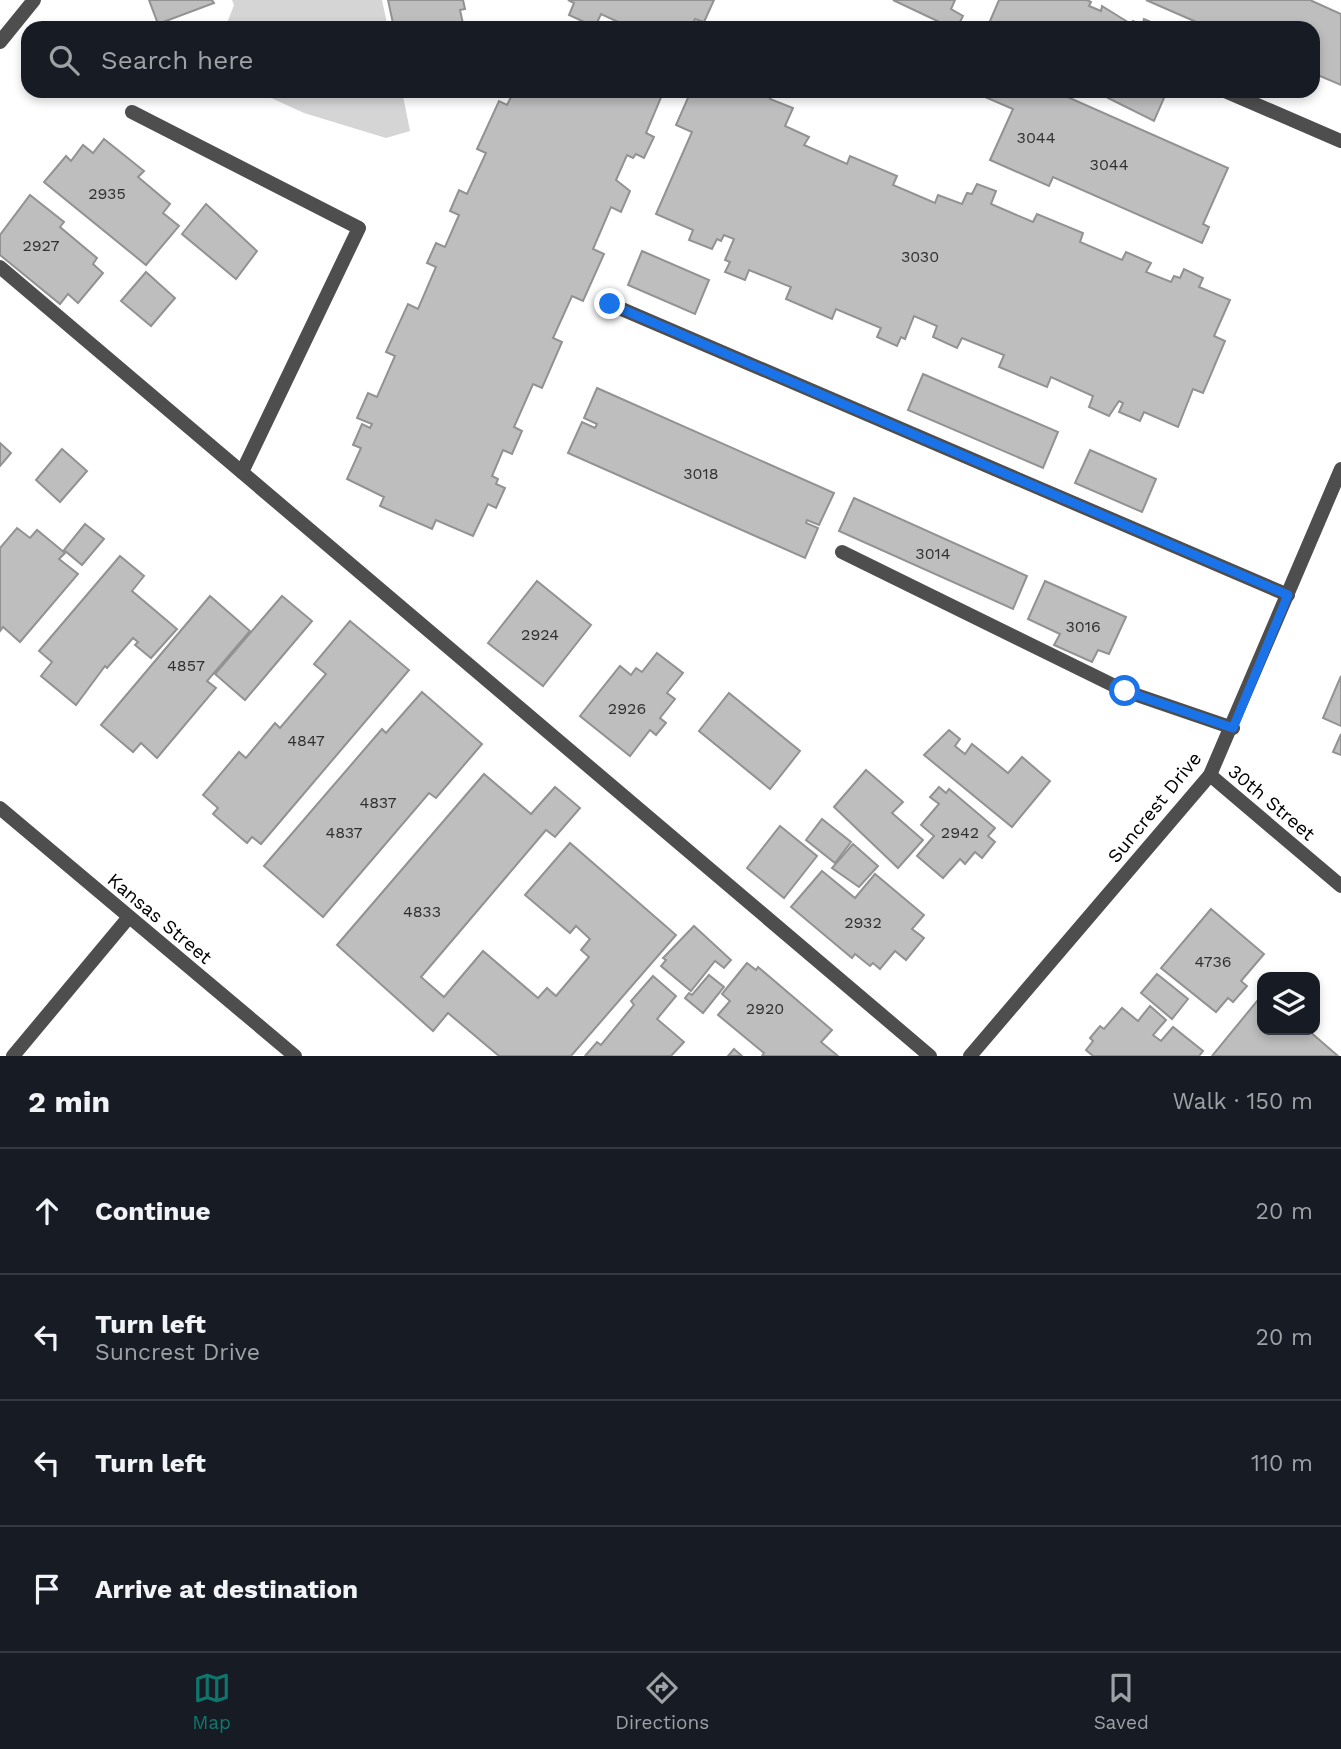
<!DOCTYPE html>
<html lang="en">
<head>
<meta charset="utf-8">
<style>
	:root { --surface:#171b24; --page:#20242c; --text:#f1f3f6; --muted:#9ea1a6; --line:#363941; --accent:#0f766e }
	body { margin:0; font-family:"Work Sans",sans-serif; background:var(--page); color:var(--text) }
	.controls { position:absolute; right:21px; bottom:21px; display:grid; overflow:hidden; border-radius:14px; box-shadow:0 4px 10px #0003 }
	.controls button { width:63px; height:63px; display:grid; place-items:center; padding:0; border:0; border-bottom:2px solid var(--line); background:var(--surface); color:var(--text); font:35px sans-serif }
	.stop { position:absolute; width:21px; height:21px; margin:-16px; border:5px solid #1a73e8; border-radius:50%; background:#fff }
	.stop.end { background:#1a73e8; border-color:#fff; box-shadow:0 2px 7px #0008 }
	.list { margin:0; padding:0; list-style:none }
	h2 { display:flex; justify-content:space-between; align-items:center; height:91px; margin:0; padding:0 28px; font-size:30px }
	h2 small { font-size:23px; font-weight:400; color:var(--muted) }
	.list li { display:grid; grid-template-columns:46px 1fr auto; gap:21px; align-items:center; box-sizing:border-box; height:126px; padding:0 28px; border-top:2px solid var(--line) }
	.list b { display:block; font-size:26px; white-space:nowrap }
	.list p { margin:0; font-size:23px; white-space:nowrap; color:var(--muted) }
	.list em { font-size:23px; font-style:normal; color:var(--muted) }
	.icon { flex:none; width:38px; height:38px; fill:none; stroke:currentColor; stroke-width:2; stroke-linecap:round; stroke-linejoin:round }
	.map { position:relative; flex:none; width:1341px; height:1056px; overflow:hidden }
	.search { position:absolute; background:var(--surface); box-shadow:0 4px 10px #0003; left:21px; right:21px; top:21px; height:77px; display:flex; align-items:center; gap:18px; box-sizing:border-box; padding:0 24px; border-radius:21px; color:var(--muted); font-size:26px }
	.sheet { height:595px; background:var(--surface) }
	nav { display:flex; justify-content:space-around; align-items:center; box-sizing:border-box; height:98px; border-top:2px solid var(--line); background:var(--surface); font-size:19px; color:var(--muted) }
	nav a { display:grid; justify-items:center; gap:4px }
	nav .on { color:var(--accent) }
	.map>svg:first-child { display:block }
</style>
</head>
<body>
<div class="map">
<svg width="1341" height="1056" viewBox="0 0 1341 1056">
	<rect width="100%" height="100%" fill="#fff"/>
	<g fill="#d5d5d5">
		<polygon points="232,0 382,0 388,28 225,28 234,5"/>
		<polygon points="256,91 402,91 410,131 386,138 304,113"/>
	</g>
	<g fill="#bebebe" stroke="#929292" stroke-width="2">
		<polygon points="149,0 212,0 214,3 158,24"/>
		<polygon points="388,0 463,0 465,9 460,10 464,28 394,28"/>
		<polygon points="568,0 714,0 704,22 695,19 691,28 624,28 625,25 601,14 595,27 569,15 574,3"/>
		<polygon points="893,0 955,0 951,9 963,16 957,28 952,28"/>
		<polygon points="999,0 1087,0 1091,2 1089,6 1101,11 1102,6 1131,24 1133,21 1142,25 1144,19 1165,28 987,28"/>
		<polygon points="1146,0 1310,0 1341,14 1341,85 1313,73 1313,28 1210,28"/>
		<polygon points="514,91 653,91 662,95 646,133 654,137 644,158 636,154 633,158 627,155 616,180 630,191 621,212 611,207 593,249 604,254 583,301 572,296 553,338 562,342 542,388 533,384 514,427 522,431 512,454 503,450 492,476 498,479 496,484 505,488 496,508 488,504 473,536 436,520 432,529 380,506 384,497 347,479 361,448 353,445 362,424 370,428 372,424 357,418 368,393 377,397 395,356 386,352 408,304 418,309 436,267 427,263 436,243 445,247 459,215 450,211 459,190 467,194 486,153 477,149 499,101 507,105"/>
		<polygon points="691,91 774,91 770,99 793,108 785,126 809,137 804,145 847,164 850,156 897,176 893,185 935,203 938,195 962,204 967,193 972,194 977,184 996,191 991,204 1033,222 1037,214 1083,233 1080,242 1122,260 1126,252 1151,263 1146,272 1171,282 1174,276 1180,278 1184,269 1203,278 1199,287 1230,300 1214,336 1225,341 1203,393 1193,389 1178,427 1144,412 1140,421 1119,412 1123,403 1119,401 1109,416 1089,407 1093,396 1051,377 1047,387 999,367 1004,355 962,338 957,348 933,337 937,326 914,316 905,339 901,337 897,346 877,337 881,328 836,309 832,319 786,299 791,287 749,270 745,280 725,272 730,262 725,260 734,239 724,235 721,241 717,239 712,249 689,240 693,230 656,214 692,132 676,125"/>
		<polygon points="979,91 1054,91 1228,168 1203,224 1209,227 1202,243 1053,177 1049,186 990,160 1013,109 978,94"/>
		<polygon points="1111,91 1167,91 1154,121 1108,98"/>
		<polygon points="104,139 144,171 138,177 170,204 163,213 179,226 146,265 44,182 66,156 71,161 83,145 93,153"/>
		<polygon points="30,195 64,222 60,227 97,258 93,264 103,273 78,303 68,294 60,304 0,255 0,235"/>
		<polygon points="206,204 257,251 236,279 182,234"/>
		<polygon points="642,251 709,280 695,314 628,285"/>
		<polygon points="146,272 175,298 151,326 121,301"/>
		<polygon points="923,374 1058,432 1043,468 908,410"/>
		<polygon points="597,388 834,493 819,525 807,520 806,523 818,528 805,558 568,453 582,422 595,428 597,424 584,418"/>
		<polygon points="0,443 11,453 0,466"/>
		<polygon points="62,449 87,471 60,502 36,480"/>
		<polygon points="1090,450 1156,479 1142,512 1075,483"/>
		<polygon points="854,498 1027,576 1013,609 839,531"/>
		<polygon points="85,524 104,539 82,565 64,550"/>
		<polygon points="17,528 30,538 37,530 65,553 59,559 78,574 20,642 3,627 0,631 0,548"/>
		<polygon points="120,556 144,576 132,591 177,629 151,658 135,645 138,642 133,638 107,668 105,666 76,705 41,676 52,662 39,651"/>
		<polygon points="537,581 591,625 543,686 488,643"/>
		<polygon points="1045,581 1126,617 1109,654 1098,650 1092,662 1054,645 1060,634 1028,619"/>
		<polygon points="210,596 250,631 207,681 216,688 157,758 141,743 133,752 101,725"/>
		<polygon points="282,596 312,621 245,700 215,674"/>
		<polygon points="350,621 409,670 261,844 252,837 247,843 213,814 218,808 203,795 239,752 246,758 275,723 280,728 326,674 314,664"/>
		<polygon points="657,653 683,673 667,693 675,699 660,718 666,723 656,735 650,730 630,756 580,716 620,666 631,675 636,668 642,672"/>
		<polygon points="1341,676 1341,726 1323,718"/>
		<polygon points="422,692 482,744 436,798 429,793 323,917 264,866 382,729 386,733"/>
		<polygon points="729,693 800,751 770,789 699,731"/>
		<polygon points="949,730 960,739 955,746 965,754 972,744 1008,773 1022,757 1050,781 1012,827 924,755"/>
		<polygon points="1341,734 1341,755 1333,752"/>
		<polygon points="866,770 903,802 892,813 923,840 898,868 834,807"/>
		<polygon points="484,774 531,814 555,787 580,808 555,837 546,830 421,977 444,997 483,951 538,998 547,988 556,996 589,957 581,950 590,939 576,926 570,933 525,895 570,843 676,935 571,1056 499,1056 448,1013 433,1031 337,945"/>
		<polygon points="939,787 946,793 949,789 995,828 988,836 995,842 982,858 975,852 965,864 960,859 943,878 917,856 934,836 921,825 939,804 930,797"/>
		<polygon points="822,819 851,842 835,863 806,840"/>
		<polygon points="780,826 817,856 784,898 747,868"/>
		<polygon points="853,844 878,866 859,887 832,868"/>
		<polygon points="822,871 855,898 875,874 924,915 912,929 924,938 906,960 895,951 880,969 873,963 870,966 855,954 852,958 791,907"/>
		<polygon points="1211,909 1264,954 1241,981 1247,986 1233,1002 1228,998 1216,1012 1161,968"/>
		<polygon points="694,926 731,960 724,968 715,961 691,991 661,966 666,960 663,958"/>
		<polygon points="747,963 756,970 758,967 832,1030 821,1042 838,1056 762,1056 764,1053 718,1015 730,1001 722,994"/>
		<polygon points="1157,974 1188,999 1172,1019 1141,993"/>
		<polygon points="709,975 724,987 703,1013 685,998 689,993 692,995"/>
		<polygon points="653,976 676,996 657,1019 684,1042 671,1056 585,1056 597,1042 601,1045 634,1005 631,1001"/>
		<polygon points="1262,995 1262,1030 1308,1030 1338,1056 1212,1056"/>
		<polygon points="1150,1006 1166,1020 1153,1035 1161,1041 1173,1027 1203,1051 1199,1056 1093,1056 1086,1050 1093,1041 1090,1038 1100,1026 1104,1029 1122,1008 1138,1021"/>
		<polygon points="734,1049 742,1056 728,1056"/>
	</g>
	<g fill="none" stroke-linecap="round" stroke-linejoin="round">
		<g stroke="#4e4e4e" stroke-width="14">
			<polyline points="1225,91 1341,141"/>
			<polyline points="132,112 359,228 242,472"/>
			<polyline points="0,267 930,1056"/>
			<polyline points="610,304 1288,595"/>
			<polyline points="842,552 1125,691 1233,728"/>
		</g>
		<g stroke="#4e4e4e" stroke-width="14">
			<polyline points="0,42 34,0"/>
			<polyline points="1210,775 1341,886"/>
			<polyline points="13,1056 129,917"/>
			<polyline points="970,1056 1210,775 1341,469"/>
		</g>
		<polyline stroke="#4e4e4e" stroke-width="14" points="0,808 295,1056"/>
	</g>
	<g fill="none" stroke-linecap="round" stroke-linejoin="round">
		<polyline stroke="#1a73e8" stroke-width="9" points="610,304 1288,595 1233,728 1125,691"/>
	</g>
	<g text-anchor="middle" stroke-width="7" stroke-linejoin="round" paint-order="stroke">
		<g font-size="16" fill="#303030">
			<text x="1036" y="143">3044</text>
			<text x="1109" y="170">3044</text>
			<text x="107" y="199">2935</text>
			<text x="41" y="251">2927</text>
			<text x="920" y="262">3030</text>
			<text x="701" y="479">3018</text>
			<text x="933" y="559">3014</text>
			<text x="1083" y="632">3016</text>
			<text x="540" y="640">2924</text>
			<text x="186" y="671">4857</text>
			<text x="627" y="714">2926</text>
			<text x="306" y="746">4847</text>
			<text x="378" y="808">4837</text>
			<text x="344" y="838">4837</text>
			<text x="960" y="838">2942</text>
			<text x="422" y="917">4833</text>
			<text x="863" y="928">2932</text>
			<text x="1213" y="967">4736</text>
			<text x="765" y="1014">2920</text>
		</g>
		<g font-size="19" fill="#000" stroke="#fff">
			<text transform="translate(1272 802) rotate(40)" y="7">30th Street</text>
			<text transform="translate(1154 807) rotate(-51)" y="7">Suncrest Drive</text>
			<text transform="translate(160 918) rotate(40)" y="7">Kansas Street</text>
		</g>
	</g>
</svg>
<div class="controls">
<button><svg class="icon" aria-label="layers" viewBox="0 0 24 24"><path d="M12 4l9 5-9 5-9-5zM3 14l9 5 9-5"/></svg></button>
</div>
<div class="stop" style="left:1125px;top:691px"></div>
<div class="stop end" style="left:610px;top:304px"></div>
<div class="search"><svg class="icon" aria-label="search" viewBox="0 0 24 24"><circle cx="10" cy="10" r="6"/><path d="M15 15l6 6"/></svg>Search here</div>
</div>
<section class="sheet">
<h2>2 min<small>Walk · 150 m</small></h2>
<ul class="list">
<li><svg class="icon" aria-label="ahead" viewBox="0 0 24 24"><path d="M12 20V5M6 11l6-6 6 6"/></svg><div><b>Continue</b></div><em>20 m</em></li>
<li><svg class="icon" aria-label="left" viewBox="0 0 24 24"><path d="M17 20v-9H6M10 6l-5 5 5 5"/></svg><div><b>Turn left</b><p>Suncrest Drive</p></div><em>20 m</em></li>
<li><svg class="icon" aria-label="left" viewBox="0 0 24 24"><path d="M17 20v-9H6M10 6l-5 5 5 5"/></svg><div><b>Turn left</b></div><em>110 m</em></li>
<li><svg class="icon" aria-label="arrive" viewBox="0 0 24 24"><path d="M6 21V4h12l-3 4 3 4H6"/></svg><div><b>Arrive at destination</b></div></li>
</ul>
</section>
<nav>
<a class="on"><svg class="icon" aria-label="map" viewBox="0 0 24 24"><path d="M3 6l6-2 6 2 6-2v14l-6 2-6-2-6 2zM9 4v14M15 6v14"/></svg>Map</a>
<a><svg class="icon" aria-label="directions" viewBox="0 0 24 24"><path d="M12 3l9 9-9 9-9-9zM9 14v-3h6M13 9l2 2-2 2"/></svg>Directions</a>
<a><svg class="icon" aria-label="saved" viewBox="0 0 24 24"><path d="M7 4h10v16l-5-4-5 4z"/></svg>Saved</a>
</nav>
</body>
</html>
